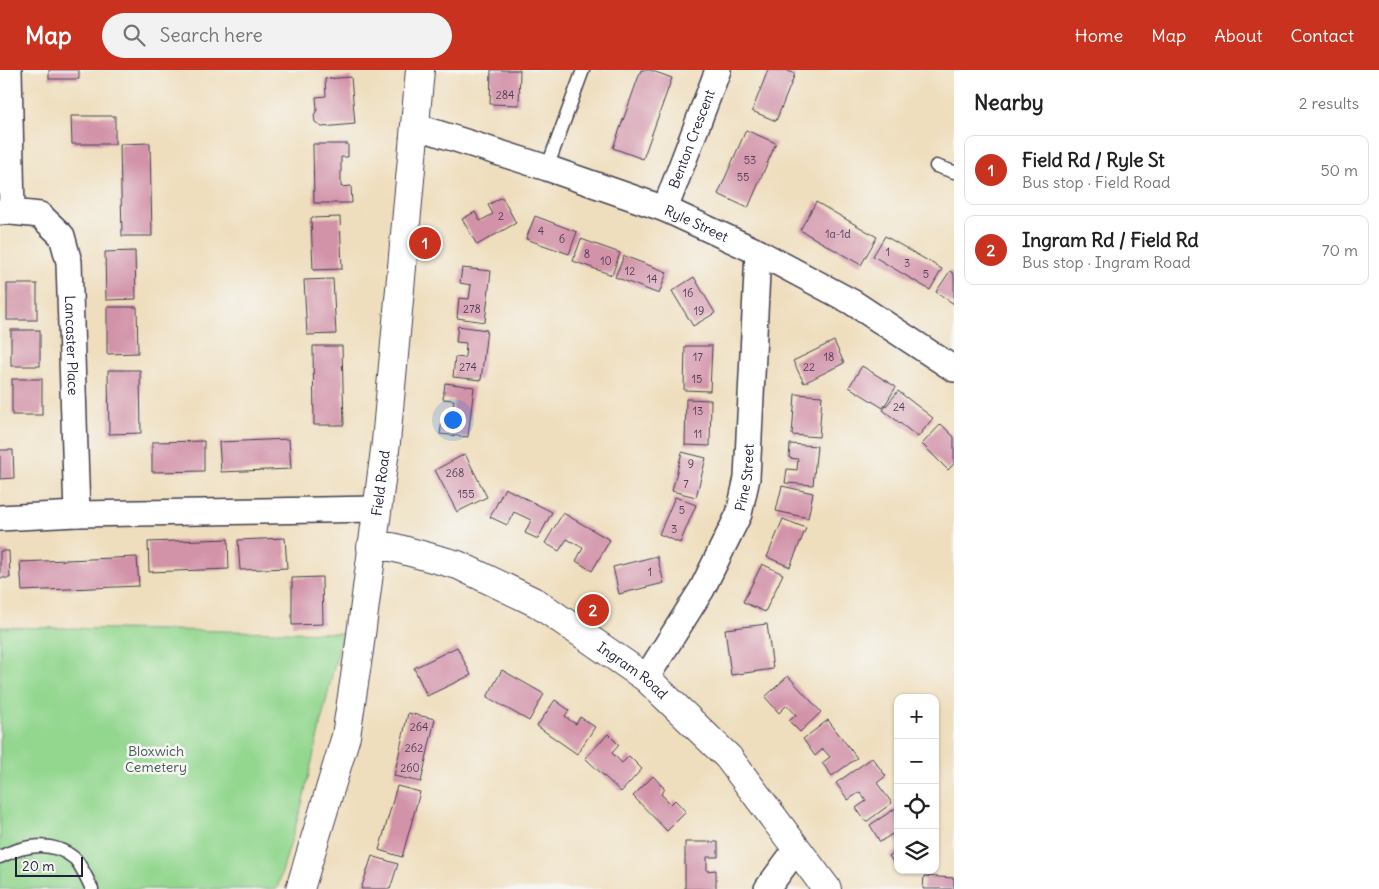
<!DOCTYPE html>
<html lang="en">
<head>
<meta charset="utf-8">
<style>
	:root { --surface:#fff; --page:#f2f2f2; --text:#222; --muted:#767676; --line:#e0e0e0; --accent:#c8321e }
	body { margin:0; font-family:Delius,sans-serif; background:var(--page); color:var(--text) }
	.controls { position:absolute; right:15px; bottom:15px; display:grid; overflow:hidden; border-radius:10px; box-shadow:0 1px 4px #0004 }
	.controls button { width:45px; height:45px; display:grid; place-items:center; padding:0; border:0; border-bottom:1px solid var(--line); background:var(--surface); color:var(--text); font:25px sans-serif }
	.scale { position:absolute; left:15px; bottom:12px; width:68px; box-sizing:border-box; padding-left:5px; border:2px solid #22223b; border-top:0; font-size:14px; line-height:18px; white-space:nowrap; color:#22223b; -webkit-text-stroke:4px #f6f6f2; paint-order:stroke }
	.you { position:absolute; left:452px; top:349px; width:18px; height:18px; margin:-12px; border:4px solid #fff; border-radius:50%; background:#1a73e8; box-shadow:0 0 0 8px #1a73e833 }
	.badge { display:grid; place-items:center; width:32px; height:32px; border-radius:50%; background:var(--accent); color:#fff; font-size:16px; font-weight:700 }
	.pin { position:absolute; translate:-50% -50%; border:2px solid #fff; box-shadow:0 1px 5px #0006 }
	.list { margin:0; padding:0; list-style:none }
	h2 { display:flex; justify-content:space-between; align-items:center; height:65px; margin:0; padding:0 20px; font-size:21px }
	h2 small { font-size:16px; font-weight:400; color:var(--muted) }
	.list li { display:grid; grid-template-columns:32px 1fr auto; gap:15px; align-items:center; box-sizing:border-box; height:70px; margin:0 10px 10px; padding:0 10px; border:1px solid var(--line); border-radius:10px }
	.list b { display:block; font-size:19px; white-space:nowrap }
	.list p { margin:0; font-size:16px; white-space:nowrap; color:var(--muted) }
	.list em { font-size:16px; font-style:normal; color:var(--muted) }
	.icon { flex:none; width:28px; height:28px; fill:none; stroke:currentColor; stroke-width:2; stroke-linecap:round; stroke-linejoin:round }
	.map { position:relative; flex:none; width:954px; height:819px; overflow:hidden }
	header { display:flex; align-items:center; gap:30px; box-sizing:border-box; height:70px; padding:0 25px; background:var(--accent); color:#fff }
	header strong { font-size:24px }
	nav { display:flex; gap:28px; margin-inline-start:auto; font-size:18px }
	.search { width:350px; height:45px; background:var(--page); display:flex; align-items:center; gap:12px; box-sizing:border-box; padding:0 18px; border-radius:28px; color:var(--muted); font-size:19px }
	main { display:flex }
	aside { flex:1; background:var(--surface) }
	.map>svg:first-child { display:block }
</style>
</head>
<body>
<header>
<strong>Map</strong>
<div class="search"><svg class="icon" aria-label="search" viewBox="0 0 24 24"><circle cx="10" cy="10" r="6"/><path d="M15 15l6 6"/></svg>Search here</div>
<nav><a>Home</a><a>Map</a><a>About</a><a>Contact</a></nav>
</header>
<main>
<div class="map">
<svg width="954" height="819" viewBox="0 0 954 819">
	<rect width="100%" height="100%" fill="#f6f6f2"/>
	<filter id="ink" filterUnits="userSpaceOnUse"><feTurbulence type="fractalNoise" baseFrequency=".02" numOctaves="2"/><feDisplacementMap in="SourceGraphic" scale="10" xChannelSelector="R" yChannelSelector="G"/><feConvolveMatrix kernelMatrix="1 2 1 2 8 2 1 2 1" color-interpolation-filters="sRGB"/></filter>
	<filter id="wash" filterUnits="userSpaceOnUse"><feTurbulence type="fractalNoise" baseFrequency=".0096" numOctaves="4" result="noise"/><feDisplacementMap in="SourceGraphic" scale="20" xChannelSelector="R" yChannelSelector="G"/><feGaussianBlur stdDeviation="1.12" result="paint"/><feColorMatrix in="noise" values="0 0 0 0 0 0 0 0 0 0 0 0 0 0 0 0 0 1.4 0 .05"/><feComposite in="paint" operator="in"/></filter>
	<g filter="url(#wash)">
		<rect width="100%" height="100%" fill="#efdebd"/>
		<polygon fill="#93d78f" stroke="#5a7c65" points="0,557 342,563 302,734 277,819 0,819"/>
		<g id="blocks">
			<g fill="#d292a8">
				<rect x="49" y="0" width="30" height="9"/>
				<polygon points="491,0 520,0 519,35 490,34"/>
				<polygon points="641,0 650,0 672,8 643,89 613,78"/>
				<polygon points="768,0 786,0 795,4 776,51 752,41"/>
				<polygon points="351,7 355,54 322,57 315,52 314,45 317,40 316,27 326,26 325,9"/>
				<polygon points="71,46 115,46 115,74 72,74"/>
				<polygon points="746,60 776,73 748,138 718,124"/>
				<polygon points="150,73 152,166 122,166 120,74"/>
				<polygon points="313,74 348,74 348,87 341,87 341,117 351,116 352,133 314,133"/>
				<polygon points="502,127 516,153 477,175 462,149 475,142 480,151 493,144 488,135"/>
				<polygon points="816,132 877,167 861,195 800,160"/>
				<polygon points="535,146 577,162 569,184 526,169"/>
				<polygon points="340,147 342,199 313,200 311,148"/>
				<polygon points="885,166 942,199 930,220 873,186"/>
				<polygon points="581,169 620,183 612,205 573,191"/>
				<polygon points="135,181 136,229 106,230 105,182"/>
				<polygon points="624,186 667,202 659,224 615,207"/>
				<polygon points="462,198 491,201 485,252 457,248 459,228 469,229 471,215 460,213"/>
				<polygon points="950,201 954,204 954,234 936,222"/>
				<polygon points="694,207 715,243 693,256 672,221"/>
				<polygon points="333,209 336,264 307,265 304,210"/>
				<rect x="7" y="214" width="30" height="36"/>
				<polygon points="107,237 137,237 138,283 107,284"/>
				<polygon points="458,256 487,260 481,310 453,307 455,287 465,288 466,273 456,272"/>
				<rect x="11" y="260" width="29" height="36"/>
				<polygon points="834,271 844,293 804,313 793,291"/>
				<polygon points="313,276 342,276 344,355 314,355"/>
				<polygon points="685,276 712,276 710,321 684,320"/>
				<polygon points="862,296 896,317 883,338 849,317"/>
				<polygon points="108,300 140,300 141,363 109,364"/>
				<rect x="12" y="309" width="30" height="36"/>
				<polygon points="445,313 474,317 468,367 440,364 443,344 452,345 454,330 443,329"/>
				<polygon points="898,321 933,348 918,367 883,340"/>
				<polygon points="795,324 822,326 819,367 792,365"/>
				<polygon points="686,329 711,330 710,376 685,375"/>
				<polygon points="941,354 954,367 954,394 948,400 922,374"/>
				<polygon points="289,369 291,399 221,402 219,372"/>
				<polygon points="204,371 204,401 152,402 152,372"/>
				<polygon points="790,374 817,376 813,415 785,413 787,399 797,400 798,389 789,388"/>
				<polygon points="0,380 13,380 14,408 0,409"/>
				<polygon points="682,382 706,388 696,427 672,421"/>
				<polygon points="465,384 487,427 457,442 435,400"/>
				<polygon points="782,416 813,423 808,448 776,441"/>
				<polygon points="505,418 552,442 538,469 525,463 531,450 514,442 507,455 490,447"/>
				<polygon points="675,427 696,435 680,473 659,464"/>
				<polygon points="563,443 610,470 592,501 576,491 583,478 567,469 559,481 545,473"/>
				<polygon points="783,449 806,458 790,497 767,487"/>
				<polygon points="285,468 287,498 240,500 238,470"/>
				<polygon points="228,469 229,499 149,502 148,472"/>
				<polygon points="0,481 9,481 10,508 0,508"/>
				<polygon points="657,486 664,513 619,524 613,497"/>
				<polygon points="137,487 139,516 22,521 20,492"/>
				<polygon points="762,494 783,504 765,542 743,532"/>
				<polygon points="322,507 323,554 292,555 292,508"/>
				<polygon points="767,554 773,599 731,605 725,559"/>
				<polygon points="457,577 471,605 427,626 414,598"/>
				<polygon points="502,600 544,624 529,651 487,627"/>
				<polygon points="788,606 821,642 800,662 789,651 796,645 787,635 779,643 765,627"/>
				<polygon points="555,630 569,640 565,646 571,651 576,654 580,647 595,657 577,684 537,656"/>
				<polygon points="408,643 435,649 421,712 394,706"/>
				<polygon points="828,650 857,688 832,706 822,693 830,687 823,679 815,686 803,669"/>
				<polygon points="608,664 619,675 612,683 622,693 629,686 642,699 621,722 585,688"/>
				<polygon points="872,688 886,706 877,713 892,733 866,752 856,738 866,731 860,722 848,730 836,713"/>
				<polygon points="653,706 665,719 661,724 671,734 675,730 686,742 667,761 633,726"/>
				<polygon points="397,716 420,722 402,787 379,780"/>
				<polygon points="896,738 898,741 898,774 892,764 880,772 870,755"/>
				<polygon points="685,772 718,772 718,787 707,787 707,801 716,800 716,819 685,819"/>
				<polygon points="898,780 898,799 889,786"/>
				<polygon points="372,786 398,794 390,819 361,819"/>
				<polygon points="924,806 954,808 954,819 923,819"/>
			</g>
		</g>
	</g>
	<g filter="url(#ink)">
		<use href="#blocks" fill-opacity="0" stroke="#413e4e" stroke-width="1"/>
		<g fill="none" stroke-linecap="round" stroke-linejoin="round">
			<defs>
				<g id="lane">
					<polyline points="936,96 954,102"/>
					<polyline points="547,98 583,0"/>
					<path d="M0 787C24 775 52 770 74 788 81 794 88 811 92 819"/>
				</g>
				<g id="street">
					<polyline points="9,0 12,142"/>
					<path id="s1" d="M415 56 547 98 665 139 758 182 852 232 954 299"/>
					<path id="s2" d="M665 139 718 0"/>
					<path id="s3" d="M0 142H12L40 145 62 166 69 192 77 444"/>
					<polyline points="0,448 77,444 376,439"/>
					<path id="s4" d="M646 608 702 519 739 444 747 408 758 182"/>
					<polyline points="767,819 797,778"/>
				</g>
				<g id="secondary">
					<path id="s5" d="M371 477H392L458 495 537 533 646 608 728 687 827 819"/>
					<path id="s6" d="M300 819 346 666 359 580 386 372 420 0"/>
				</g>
			</defs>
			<use href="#lane" stroke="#413e4e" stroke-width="15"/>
			<use href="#street" stroke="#413e4e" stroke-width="28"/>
			<use href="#secondary" stroke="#413e4e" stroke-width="30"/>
			<use href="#lane" stroke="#fff" stroke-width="12"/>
			<use href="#street" stroke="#fff" stroke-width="25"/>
			<use href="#secondary" stroke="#fff" stroke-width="28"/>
		</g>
	</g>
	<g text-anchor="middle" stroke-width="5" stroke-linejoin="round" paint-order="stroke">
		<g font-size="11" fill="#4e3e56">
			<text x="505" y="29">284</text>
			<text x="750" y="94">53</text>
			<text x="743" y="111">55</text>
			<text x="501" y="150">2</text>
			<text x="541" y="165">4</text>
			<text x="838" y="168">1a-1d</text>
			<text x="562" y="173">6</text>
			<text x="888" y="186">1</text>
			<text x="587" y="188">8</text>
			<text x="606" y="195">10</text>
			<text x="907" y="197">3</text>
			<text x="630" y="205">12</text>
			<text x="926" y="208">5</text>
			<text x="652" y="213">14</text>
			<text x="688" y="227">16</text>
			<text x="472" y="243">278</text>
			<text x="699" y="245">19</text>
			<text x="698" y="291">17</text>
			<text x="829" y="291">18</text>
			<text x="468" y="301">274</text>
			<text x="809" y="301">22</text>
			<text x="697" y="313">15</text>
			<text x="899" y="341">24</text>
			<text x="698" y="345">13</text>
			<text x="698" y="368">11</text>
			<text x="691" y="398">9</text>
			<text x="455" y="407">268</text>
			<text x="686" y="418">7</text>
			<text x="466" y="428">155</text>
			<text x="682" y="444">5</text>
			<text x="674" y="463">3</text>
			<text x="650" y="506">1</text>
			<text x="419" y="661">264</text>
			<text x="414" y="682">262</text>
			<text x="410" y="702">260</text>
		</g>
		<g font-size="14" fill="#22223b" stroke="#f6f6f2">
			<text dy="5" stroke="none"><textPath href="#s2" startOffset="75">Benton Crescent</textPath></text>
			<text dy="5" stroke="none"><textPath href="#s1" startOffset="298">Ryle Street</textPath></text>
			<text dy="5" stroke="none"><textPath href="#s3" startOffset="181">Lancaster Place</textPath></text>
			<text dy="5" stroke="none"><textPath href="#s4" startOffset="226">Pine Street</textPath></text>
			<text dy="5" stroke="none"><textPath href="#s6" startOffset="415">Field Road</textPath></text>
			<text dy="5" stroke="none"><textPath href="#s5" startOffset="294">Ingram Road</textPath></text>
		</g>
		<g font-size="14" fill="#445854" stroke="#f6f6f2">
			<text x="156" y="686">Bloxwich<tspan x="156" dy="16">Cemetery</tspan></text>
		</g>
	</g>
</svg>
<div class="controls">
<button>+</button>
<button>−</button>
<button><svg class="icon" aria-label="locate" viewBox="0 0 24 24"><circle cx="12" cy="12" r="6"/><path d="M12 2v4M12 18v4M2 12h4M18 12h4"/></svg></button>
<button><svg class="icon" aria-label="layers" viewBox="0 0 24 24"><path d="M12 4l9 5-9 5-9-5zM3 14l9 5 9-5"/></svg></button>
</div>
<div class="scale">20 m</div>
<div class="you"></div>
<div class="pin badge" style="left:425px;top:173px">1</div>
<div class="pin badge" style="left:593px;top:540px">2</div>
</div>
<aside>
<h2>Nearby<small>2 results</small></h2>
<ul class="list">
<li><span class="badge">1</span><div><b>Field Rd / Ryle St</b><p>Bus stop · Field Road</p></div><em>50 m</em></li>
<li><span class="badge">2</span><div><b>Ingram Rd / Field Rd</b><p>Bus stop · Ingram Road</p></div><em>70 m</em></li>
</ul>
</aside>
</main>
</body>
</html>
